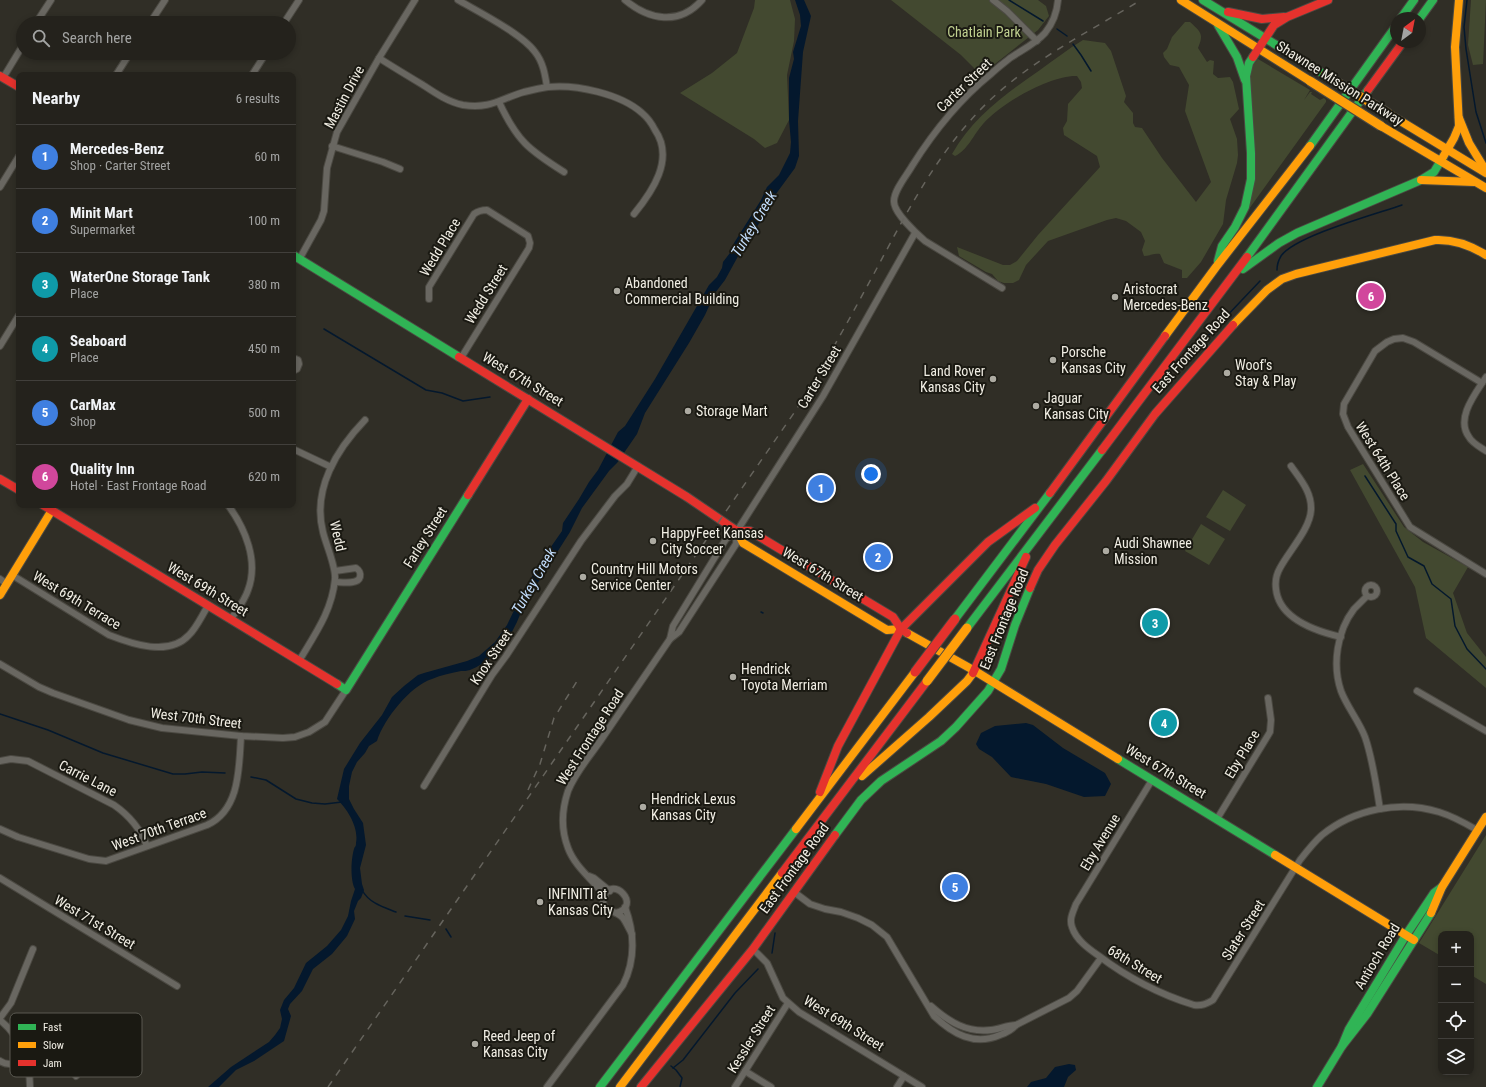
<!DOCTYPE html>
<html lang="en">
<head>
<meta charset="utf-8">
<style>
	:root { --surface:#24221c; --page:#302f29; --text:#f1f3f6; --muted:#a3a4a3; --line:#413f3b; --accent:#8c9099 }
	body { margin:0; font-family:"Roboto Condensed",sans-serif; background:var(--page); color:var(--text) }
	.controls { position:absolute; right:12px; bottom:12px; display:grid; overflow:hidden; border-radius:8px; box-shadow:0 2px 6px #0003 }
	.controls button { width:36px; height:36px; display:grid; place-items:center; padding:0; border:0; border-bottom:1px solid var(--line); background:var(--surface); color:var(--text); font:20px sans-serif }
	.compass { position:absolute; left:1390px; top:12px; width:36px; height:36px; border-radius:50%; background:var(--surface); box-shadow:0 2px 6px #0003; rotate:32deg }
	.you { position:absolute; left:871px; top:474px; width:14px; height:14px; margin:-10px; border:3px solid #fff; border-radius:50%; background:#1a73e8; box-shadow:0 0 0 6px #1a73e833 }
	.badge { display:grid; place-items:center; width:26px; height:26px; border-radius:50%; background:var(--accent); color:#fff; font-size:13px; font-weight:700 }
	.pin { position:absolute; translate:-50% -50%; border:2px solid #fff; box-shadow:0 1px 4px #0006 }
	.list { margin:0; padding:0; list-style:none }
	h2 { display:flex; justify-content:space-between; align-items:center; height:52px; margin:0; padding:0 16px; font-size:17px }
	h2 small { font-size:13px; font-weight:400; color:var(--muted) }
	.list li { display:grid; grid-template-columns:26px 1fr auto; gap:12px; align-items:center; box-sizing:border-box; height:64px; padding:0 16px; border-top:1px solid var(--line) }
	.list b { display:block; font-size:15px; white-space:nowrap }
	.list p { margin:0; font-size:13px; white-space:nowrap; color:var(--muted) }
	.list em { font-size:13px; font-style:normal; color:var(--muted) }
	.icon { flex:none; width:22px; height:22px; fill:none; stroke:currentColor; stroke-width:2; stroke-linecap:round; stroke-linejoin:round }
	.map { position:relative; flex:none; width:1486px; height:1087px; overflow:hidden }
	.search { position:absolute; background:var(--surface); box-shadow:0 2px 6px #0003; left:16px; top:16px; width:280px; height:44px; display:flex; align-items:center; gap:10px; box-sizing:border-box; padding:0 14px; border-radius:22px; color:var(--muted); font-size:15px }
	.panel { position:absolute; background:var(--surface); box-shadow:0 2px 6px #0003; left:16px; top:72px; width:280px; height:436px; border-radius:8px }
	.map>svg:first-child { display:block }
</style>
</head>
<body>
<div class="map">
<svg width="1486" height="1087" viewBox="0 0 1486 1087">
	<rect width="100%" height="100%" fill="#302e26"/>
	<g fill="#434930">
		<polygon points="755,0 790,0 795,19 794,41 787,75 789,120 777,143 765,148 754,139 680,93 712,73 737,53 754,8"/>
		<polygon points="891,0 1038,0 1046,6 1049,16 1038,30 981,75 961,55"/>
		<polygon points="1471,0 1486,0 1483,64 1473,65 1468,45"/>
		<path d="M1185 22H1190C1201 32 1204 34 1198 48L1207 62 1210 60 1214 61 1213 74 1218 78 1230 77 1233 82 1239 109 1230 119 1237 139 1238 155 1237 163 1226 200 1223 224 1201 262 1187 278H1182V270L1164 263 1160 254C1154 253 1150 256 1144 256L1142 250 1145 241 1141 232 1126 221 1116 218 1107 220 1048 241 1026 265 1019 280 1013 283H1004L998 281 992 274 986 272 959 256 957 247 1003 265H1010L1017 261 1038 235 1100 167 1097 156 1064 135 1063 128 1067 121 1068 104 1082 88 1081 82 1077 76C1050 75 1000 104 983 124 974 134 967 151 955 156L952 154C973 117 1005 94 1040 70 1054 60 1068 49 1083 40L1105 43 1111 51 1126 96 1124 102 1133 113V123L1135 127 1142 128 1162 158 1196 202 1211 182 1185 111 1189 85 1179 67 1170 65 1164 57 1163 53 1167 49 1172 37Z"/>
		<polygon points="1258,59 1310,90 1304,100 1310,92 1312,92 1311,94 1320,100 1324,98 1326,100 1326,102 1249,209 1250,69"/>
		<polygon points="1363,464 1404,527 1423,542 1468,567 1453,593 1467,633 1486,657 1486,688 1426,638 1415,587 1350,470"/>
		<polygon points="1223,490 1246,505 1230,531 1206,517"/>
		<polygon points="1201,524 1225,539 1209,565 1185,551"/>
		<polygon points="1486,835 1486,984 1471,975 1471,934 1441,934 1441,956 1419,943"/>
	</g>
	<g fill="#04182d">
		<path d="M795 0H804L811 16 803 52 798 121 799 156 795 168 773 198 758 225 742 249 725 280 715 293 705 315 689 343 645 413 637 434 617 463 609 471 582 508 570 532 523 606C515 633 497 659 470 670 467 671 464 671 461 671 452 673 441 675 432 679 410 686 384 719 377 741L369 746 365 753 357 762 352 772 349 786V799L354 809 363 823 366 845 360 868 362 884 364 890 361 898 358 901 354 911 355 919 347 936 332 954 313 969 302 991 290 1004 288 1009 291 1016 284 1041 254 1061 236 1070 219 1087H208L231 1067 269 1042 275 1035 280 1028 282 1019 280 1010 284 1000 294 988 306 963 327 946 341 930 348 916 351 901 355 889C350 880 351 859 354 849 355 846 356 847 356 843 359 827 347 809 337 799L344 769 360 743 382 715 392 697 404 686 418 675 424 673 467 661 479 656 495 642 507 625 519 600 539 564 562 531 563 523 579 499 589 482 598 470 618 432 625 426 655 379 709 285 717 277 722 268 723 262 733 249 734 243 761 200 767 187 779 175 790 153 791 142 789 120V78L794 59 793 52 801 26 800 15Z"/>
		<polygon points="1026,723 1033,725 1063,748 1105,773 1111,784 1105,796 1084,797 1046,784 1011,777 992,757 979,749 976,744 981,733 995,726"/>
		<polygon points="1069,1064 1075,1065 1076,1070 1068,1077 1064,1087 1027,1087 1031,1082 1046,1078 1055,1067"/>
	</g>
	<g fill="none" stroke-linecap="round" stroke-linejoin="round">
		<g stroke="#04182d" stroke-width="1.5">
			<polyline points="1009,0 1043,21"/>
			<polyline points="1467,0 1464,27 1466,49 1476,112 1486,143"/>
			<polyline points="1057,29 1067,36"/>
			<polyline points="1073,44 1081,55 1091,71"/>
			<path d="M1277 270C1277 265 1278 261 1281 256 1295 236 1376 214 1402 205"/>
			<polyline points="324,329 426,390 442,393 463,401 490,397"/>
			<polyline points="1204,340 1260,281"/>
			<polyline points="1365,476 1396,524 1396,531 1408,557 1424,566 1432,584 1451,599 1455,626 1467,649 1486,669"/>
			<polyline points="761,612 763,613"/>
			<polyline points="0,714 48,730 103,753 173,774 185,774 202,772 225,773"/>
			<polyline points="251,777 266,780 296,799 312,803 325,804 342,802"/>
			<path d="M362 890C369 903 383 907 396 912"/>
			<polyline points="405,916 430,920"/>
			<polyline points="446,929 451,937"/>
			<polyline points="772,953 775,933"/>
			<polyline points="671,1066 676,1070 682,1078 680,1087"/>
			<polyline points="673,1068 683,1060 735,993 758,969"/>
		</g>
		<defs>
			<g id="street">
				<path d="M458 0C479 12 522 34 535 52 543 62 545 74 547 87"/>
				<path d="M625 0C649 20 679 26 702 0"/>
				<polyline points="993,0 1007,11 1037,41"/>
				<polyline points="36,23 51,0"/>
				<polyline points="150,23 165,0"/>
				<polyline points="284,23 299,0"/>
				<path d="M379 58C393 67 408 76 423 85 435 93 448 102 463 105 491 109 500 99 524 92 532 90 540 88 548 87 576 84 621 94 642 113 648 118 652 124 655 130 675 159 652 192 634 214"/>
				<polyline points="116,75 130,53"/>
				<polyline points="252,75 266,53"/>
				<polyline points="3,78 23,45"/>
				<path d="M499 102C517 141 529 150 564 172"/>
				<polyline points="332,146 383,162 400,169"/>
				<polyline points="0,187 19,156"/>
				<polyline points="300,258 321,220 324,211 327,168 337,132 379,58 415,0"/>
				<path d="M1002 288 925 241C917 234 893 212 894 201 894 190 907 175 912 166 934 131 960 99 991 74 997 68 1004 63 1010 58 1022 50 1035 44 1045 33 1053 23 1057 13 1058 0"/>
				<path d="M429 299V287L474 214C478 211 482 210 487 210L528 236 530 243 529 248 461 358"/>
				<polyline points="0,346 19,315"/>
				<polyline points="293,358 298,360 299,364 297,369 293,371"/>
				<path d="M1486 377C1476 393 1455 418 1469 437 1472 443 1480 447 1486 451"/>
				<polyline points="1482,383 1414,342 1403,338 1394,339 1387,342 1375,351 1344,404 1343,414 1348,427 1410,527 1486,574"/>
				<polyline points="293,449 331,467"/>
				<path d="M1291 466C1300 479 1312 492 1311 510 1310 529 1289 551 1280 568 1276 575 1275 582 1276 589 1279 619 1315 631 1341 637"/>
				<path d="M228 505C245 528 259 561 248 590 245 600 237 610 231 619"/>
				<path d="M335 571 356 568C359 570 361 572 360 577 358 585 341 582 335 582"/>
				<path d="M12 575 109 635C132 644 169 657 189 635 197 627 202 615 208 606"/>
				<polyline points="0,579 7,584"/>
				<circle cx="1371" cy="591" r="6"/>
				<path d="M1367 596C1362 601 1358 605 1354 609 1337 631 1332 665 1341 691 1347 707 1359 721 1365 737 1373 760 1376 785 1380 809"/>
				<polyline points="670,639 673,626 726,539 737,531 823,396 915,233"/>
				<path d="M299 661C315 634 332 611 335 579 336 566 326 545 323 532 312 489 337 449 365 420"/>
				<polyline points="0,664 39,687 53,693 129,720 162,728 241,736 283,738 295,737 309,732 325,722 346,690"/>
				<polyline points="1417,691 1486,731"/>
				<path d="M0 761 11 759 28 761 114 805C130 816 140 828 147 846"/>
				<path d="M1152 780 1076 904C1073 912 1069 919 1072 927 1076 940 1089 949 1099 956 1128 978 1159 994 1194 1005 1202 1006 1206 1004 1213 1000L1300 860C1307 851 1314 842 1322 835 1354 809 1400 800 1439 812 1452 816 1465 823 1477 830"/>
				<polyline points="424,786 492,675 506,656 581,541 615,496 627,484 638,466"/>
				<polyline points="1217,819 1270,732 1271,720 1268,698"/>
				<path d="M0 829 18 837 89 859 106 861 207 825C240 810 239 768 241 736"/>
				<polyline points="589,876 594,878 610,891"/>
				<polyline points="0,878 177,986"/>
				<path d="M794 892 810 904 825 909 841 912 858 918 872 925 887 937 934 1016C953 1034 974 1046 1000 1035 1006 1033 1011 1031 1016 1025L1069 998 1077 991 1101 958"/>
				<path d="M605 896C593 880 575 867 568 848 561 830 562 809 568 791 575 773 590 756 601 740 624 706 647 673 670 639L679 632 736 544 737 532"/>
				<path d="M616 913C643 906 612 874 604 897 599 912 617 910 623 918 626 922 629 929 632 934"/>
				<polyline points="753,949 767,963 783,998 799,1012 922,1087"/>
				<path d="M931 1006C949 1022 967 1033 991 1030 1000 1029 1007 1025 1016 1025"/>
				<polyline points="0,1018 11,1003 33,949"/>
				<path d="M0 1020C20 1036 30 1062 30 1087"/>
				<path d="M0 1061C16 1073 42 1044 63 1058 69 1062 72 1070 76 1076"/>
				<polyline points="745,1071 771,1087"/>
				<path d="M547 1087 623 985C636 959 635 934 625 907"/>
				<polyline points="735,1087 788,1003"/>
				<polyline points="897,1087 904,1076"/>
			</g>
			<g id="fast">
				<polyline points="1203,0 1325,75"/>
				<polyline points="1401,18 1414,0"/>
				<polyline points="1420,18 1433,0"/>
				<polyline points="1218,25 1237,57 1245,80"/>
				<polyline points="1310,146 1396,26"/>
				<polyline points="293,255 459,357"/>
				<polyline points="1247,257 1368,90"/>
				<polyline points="1218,261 1222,246 1235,227 1245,207 1251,179 1251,153 1246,76 1249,63 1253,57"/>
				<polyline points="1243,269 1279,243 1297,233 1421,180 1434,172 1443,157"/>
				<polyline points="955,619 1050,493"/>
				<polyline points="967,628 1102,450"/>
				<polyline points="337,684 346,690 468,495"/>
				<polyline points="1118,759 1275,855"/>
				<polyline points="835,835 861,800 881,781 941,741 956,727 988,691 1001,669 1015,625 1030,588"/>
				<polyline points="1342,1046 1367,1014 1431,913"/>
				<polyline points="600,1087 796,829"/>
				<polyline points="1317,1087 1342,1046 1349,1029 1406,935 1434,893 1442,887"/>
			</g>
			<g id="slow">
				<polyline points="1181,0 1310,81"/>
				<polyline points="1389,114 1486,173"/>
				<polyline points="1459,118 1469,143 1486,171"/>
				<polyline points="1381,126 1486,188"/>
				<polyline points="1443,157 1454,138 1459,126 1455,47 1459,0"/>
				<polyline points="1421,180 1474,182"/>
				<path d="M1233 325 1267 290 1282 279 1296 274 1435 240C1454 239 1470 245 1486 255"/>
				<polyline points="1165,336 1216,267 1310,146"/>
				<polyline points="737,531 743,543 887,630 901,629"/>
				<polyline points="0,595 52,510"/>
				<polyline points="907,633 975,671 1118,759"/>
				<polyline points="862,776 929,717 967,681 973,673"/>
				<polyline points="796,829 915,672"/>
				<polyline points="1275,855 1414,940"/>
				<polyline points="1431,913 1442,887 1486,817"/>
				<polyline points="620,1087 782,873"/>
			</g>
			<g id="jam">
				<polyline points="1228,12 1262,19 1284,17"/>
				<polyline points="1253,57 1274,25 1287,17 1328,0"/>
				<polyline points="0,76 19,87"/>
				<polyline points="1368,90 1403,42"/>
				<polyline points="459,357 687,497 737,531"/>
				<polyline points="1102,450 1247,257"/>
				<polyline points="0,479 19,490"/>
				<polyline points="1050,493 1165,336"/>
				<polyline points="468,495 528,399"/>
				<polyline points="43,505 337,684"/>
				<polyline points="737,531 750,531 893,617 901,629 907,633"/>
				<polyline points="1030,588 1038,570 1055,545 1106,481 1155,414 1233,325"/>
				<polyline points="973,673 1026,557"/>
				<polyline points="820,792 838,746 901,629 988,542 1035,508"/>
				<polyline points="782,873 927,681"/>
				<polyline points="641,1087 753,949 835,835"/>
			</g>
		</defs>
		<use href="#street" stroke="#4b4942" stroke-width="8"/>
		<use href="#fast" stroke="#4b4942" stroke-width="10"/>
		<use href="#slow" stroke="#4b4942" stroke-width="10"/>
		<use href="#jam" stroke="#4b4942" stroke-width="10"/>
		<use href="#street" stroke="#696761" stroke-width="6"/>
		<use href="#fast" stroke="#30b455" stroke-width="8"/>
		<use href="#slow" stroke="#ff9f0a" stroke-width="8"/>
		<use href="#jam" stroke="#e5322d" stroke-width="8"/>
		<g stroke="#66645d" stroke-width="1.5" stroke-dasharray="7 7" stroke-linecap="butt">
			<polyline points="528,790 540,764 554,718 579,678"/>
			<path d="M328 1087 796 410C825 364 851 316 877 268 909 208 940 148 990 100 1034 59 1090 31 1141 0"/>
		</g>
		<defs>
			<g id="slow-bridge">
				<polyline points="1325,75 1389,114"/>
				<polyline points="1310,81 1381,126"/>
				<polyline points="927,681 967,628"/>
			</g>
			<polyline id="jam-bridge" points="915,672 955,619"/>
		</defs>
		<use href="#slow-bridge" stroke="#4b4942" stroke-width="11" stroke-linecap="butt"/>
		<use href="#jam-bridge" stroke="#4b4942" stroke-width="11" stroke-linecap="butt"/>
		<use href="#slow-bridge" stroke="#ff9f0a" stroke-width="9"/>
		<use href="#jam-bridge" stroke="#e5322d" stroke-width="9"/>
	</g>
	<g fill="#adaba2" stroke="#1a1912" stroke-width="1.5">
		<circle cx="617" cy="291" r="4"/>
		<circle cx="1115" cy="297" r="4"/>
		<circle cx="1053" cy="360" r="4"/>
		<circle cx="1227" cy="373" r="4"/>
		<circle cx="993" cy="379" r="4"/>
		<circle cx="1036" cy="406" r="4"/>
		<circle cx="688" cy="411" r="4"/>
		<circle cx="653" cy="541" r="4"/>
		<circle cx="1106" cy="551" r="4"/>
		<circle cx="583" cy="577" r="4"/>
		<circle cx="733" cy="677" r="4"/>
		<circle cx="643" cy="807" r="4"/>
		<circle cx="540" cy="902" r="4"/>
		<circle cx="475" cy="1044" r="4"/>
	</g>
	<g text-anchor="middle" stroke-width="4" stroke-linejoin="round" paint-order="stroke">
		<g font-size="14" fill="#c0d090" stroke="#1a1912">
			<text x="984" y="37">Chatlain Park</text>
		</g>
		<g font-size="14" fill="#f1eee4" stroke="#1a1912">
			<text transform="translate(1340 83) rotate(32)" y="5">Shawnee Mission Parkway</text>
			<text transform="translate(964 85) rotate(-44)" y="5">Carter Street</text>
			<text transform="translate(344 97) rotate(-62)" y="5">Mastin Drive</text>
			<text transform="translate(440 247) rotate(-59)" y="5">Wedd Place</text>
			<text transform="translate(486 294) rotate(-58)" y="5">Wedd Street</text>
			<text transform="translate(1191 351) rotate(-48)" y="5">East Frontage Road</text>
			<text transform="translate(819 377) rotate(-59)" y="5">Carter Street</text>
			<text transform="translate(523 379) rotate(31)" y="5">West 67th Street</text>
			<text transform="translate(1383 461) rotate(58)" y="5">West 64th Place</text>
			<text transform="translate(338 536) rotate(77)" y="5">Wedd</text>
			<text transform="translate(425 537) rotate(-58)" y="5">Farley Street</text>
			<text transform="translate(823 574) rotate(31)" y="5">West 67th Street</text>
			<text transform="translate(208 589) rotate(31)" y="5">West 69th Street</text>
			<text transform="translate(77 600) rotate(31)" y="5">West 69th Terrace</text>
			<text transform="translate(1004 619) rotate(-68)" y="5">East Frontage Road</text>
			<text transform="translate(491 657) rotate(-56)" y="5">Knox Street</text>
			<text transform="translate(196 718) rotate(7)" y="5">West 70th Street</text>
			<text transform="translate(590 737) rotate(-57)" y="5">West Frontage Road</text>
			<text transform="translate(1242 754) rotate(-59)" y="5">Eby Place</text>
			<text transform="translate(1166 771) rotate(31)" y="5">West 67th Street</text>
			<text transform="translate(88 778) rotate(27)" y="5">Carrie Lane</text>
			<text transform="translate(159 829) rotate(-20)" y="5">West 70th Terrace</text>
			<text transform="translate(1100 842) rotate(-59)" y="5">Eby Avenue</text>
			<text transform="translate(794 868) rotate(-54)" y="5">East Frontage Road</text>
			<text transform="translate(95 922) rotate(31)" y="5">West 71st Street</text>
			<text transform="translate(1243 930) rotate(-58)" y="5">Slater Street</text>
			<text transform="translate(1377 956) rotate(-59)" y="5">Antioch Road</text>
			<text transform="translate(1135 964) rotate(31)" y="5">68th Street</text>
			<text transform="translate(844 1023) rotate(32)" y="5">West 69th Street</text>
			<text transform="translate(751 1039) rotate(-58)" y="5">Kessler Street</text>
		</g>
		<g font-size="14" fill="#f1eee4" stroke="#1a1912" text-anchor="start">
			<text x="625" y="288">Abandoned<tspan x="625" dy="16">Commercial Building</tspan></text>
			<text x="1123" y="294">Aristocrat<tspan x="1123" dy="16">Mercedes-Benz</tspan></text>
			<text x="1061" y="357">Porsche<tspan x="1061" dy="16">Kansas City</tspan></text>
			<text x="1235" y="370">Woof's<tspan x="1235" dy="16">Stay &amp; Play</tspan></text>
			<text x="985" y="376" text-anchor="end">Land Rover<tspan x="985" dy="16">Kansas City</tspan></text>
			<text x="1044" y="403">Jaguar<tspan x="1044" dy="16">Kansas City</tspan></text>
			<text x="696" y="416">Storage Mart</text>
			<text x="661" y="538">HappyFeet Kansas<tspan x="661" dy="16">City Soccer</tspan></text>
			<text x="1114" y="548">Audi Shawnee<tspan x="1114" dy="16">Mission</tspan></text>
			<text x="591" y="574">Country Hill Motors<tspan x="591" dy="16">Service Center</tspan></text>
			<text x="741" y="674">Hendrick<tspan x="741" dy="16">Toyota Merriam</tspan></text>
			<text x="651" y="804">Hendrick Lexus<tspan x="651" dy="16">Kansas City</tspan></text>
			<text x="548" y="899">INFINITI at<tspan x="548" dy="16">Kansas City</tspan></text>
			<text x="483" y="1041">Reed Jeep of<tspan x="483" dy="16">Kansas City</tspan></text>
		</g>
		<g font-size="15" font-style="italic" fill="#c2ddfc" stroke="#1a1912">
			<text transform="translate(754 224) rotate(-59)" y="5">Turkey Creek</text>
			<text transform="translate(534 581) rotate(-60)" y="5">Turkey Creek</text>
		</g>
	</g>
	<rect x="10" y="1013" width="132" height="64" rx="6" fill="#1a1912" stroke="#5a5951" stroke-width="1"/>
	<rect x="18" y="1024" width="18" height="6" fill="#30b455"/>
	<rect x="18" y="1042" width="18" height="6" fill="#ff9f0a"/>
	<rect x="18" y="1060" width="18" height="6" fill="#e5322d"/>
	<g font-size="11" fill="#f1eee4">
		<text x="43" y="1031">Fast</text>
		<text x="43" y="1049">Slow</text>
		<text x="43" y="1067">Jam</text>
	</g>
</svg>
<div class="controls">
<button>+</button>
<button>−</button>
<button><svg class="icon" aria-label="locate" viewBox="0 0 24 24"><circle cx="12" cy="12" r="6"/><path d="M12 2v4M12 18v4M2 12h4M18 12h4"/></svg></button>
<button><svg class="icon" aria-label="layers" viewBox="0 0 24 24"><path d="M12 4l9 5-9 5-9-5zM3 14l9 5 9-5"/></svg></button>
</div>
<svg class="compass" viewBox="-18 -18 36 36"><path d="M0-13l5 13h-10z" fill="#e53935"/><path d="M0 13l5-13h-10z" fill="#a3a4a3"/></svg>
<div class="you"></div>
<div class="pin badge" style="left:821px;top:488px;background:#3f7fe0">1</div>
<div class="pin badge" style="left:878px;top:557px;background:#3f7fe0">2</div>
<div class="pin badge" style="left:1155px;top:623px;background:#0f9aa8">3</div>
<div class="pin badge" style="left:1164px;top:723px;background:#0f9aa8">4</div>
<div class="pin badge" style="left:955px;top:887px;background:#3f7fe0">5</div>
<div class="pin badge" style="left:1371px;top:296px;background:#d1479c">6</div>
<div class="search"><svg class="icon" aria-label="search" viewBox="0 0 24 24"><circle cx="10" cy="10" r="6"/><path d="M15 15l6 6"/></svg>Search here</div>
<section class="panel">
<h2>Nearby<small>6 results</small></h2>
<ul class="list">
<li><span class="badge" style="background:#3f7fe0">1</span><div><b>Mercedes-Benz</b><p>Shop · Carter Street</p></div><em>60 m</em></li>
<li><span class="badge" style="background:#3f7fe0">2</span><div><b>Minit Mart</b><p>Supermarket</p></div><em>100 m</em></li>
<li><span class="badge" style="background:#0f9aa8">3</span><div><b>WaterOne Storage Tank</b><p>Place</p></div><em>380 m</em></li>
<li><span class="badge" style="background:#0f9aa8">4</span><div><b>Seaboard</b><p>Place</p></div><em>450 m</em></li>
<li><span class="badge" style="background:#3f7fe0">5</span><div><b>CarMax</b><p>Shop</p></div><em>500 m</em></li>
<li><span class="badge" style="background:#d1479c">6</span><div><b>Quality Inn</b><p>Hotel · East Frontage Road</p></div><em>620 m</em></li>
</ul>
</section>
</div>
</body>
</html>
